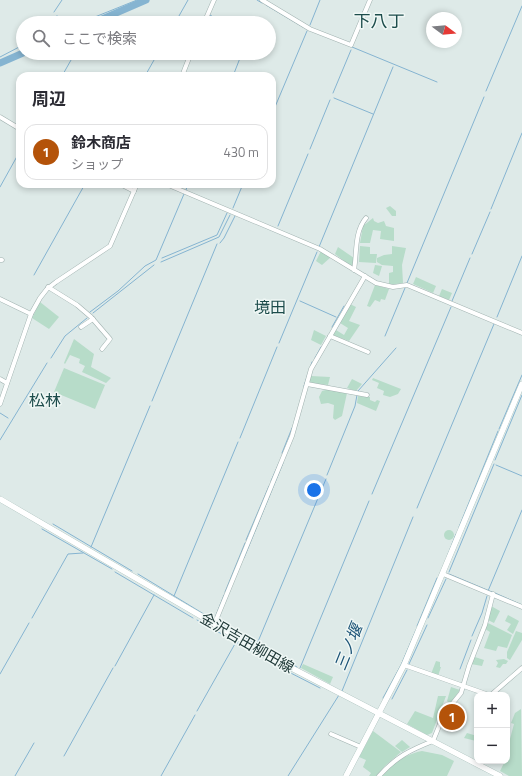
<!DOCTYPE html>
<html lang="ja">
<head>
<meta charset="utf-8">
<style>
	:root { --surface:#fff; --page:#f7f7f7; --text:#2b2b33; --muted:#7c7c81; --line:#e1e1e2; --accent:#b45309 }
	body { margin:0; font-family:"Titillium Web","Noto Sans JP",sans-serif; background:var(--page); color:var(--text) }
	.controls { position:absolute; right:12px; bottom:12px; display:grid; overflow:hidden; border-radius:8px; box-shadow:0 2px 6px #0003 }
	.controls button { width:36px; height:36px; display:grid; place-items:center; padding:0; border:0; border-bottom:1px solid var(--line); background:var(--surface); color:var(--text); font:20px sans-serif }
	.compass { position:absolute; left:426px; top:12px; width:36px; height:36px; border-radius:50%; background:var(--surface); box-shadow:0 2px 6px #0003; rotate:106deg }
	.you { position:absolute; left:314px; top:490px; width:14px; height:14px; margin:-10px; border:3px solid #fff; border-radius:50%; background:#1a73e8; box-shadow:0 0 0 6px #1a73e833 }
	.badge { display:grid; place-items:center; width:26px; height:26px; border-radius:50%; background:var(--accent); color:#fff; font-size:13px; font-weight:700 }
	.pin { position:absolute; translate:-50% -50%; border:2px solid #fff; box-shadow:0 1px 4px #0006 }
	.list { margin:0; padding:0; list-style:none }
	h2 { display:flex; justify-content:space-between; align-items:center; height:52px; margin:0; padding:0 16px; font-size:17px }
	h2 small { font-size:13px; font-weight:400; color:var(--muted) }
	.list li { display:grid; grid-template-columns:26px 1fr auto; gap:12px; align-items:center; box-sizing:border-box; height:56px; margin:0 8px 8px; padding:0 8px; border:1px solid var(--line); border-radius:12px }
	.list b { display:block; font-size:15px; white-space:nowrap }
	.list p { margin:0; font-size:13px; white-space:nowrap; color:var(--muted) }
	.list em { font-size:13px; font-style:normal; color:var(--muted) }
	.icon { flex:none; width:22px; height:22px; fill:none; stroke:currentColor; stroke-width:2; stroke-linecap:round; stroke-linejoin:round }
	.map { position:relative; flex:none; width:522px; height:776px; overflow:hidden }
	.search { position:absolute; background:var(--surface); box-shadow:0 2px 6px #0003; left:16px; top:16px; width:260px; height:44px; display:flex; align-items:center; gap:10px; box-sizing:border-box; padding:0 14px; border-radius:22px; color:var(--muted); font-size:15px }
	.panel { position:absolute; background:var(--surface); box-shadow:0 2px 6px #0003; left:16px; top:72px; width:260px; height:116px; border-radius:12px }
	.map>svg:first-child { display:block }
</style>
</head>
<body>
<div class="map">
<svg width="522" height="776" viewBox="0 0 522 776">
	<rect width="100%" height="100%" fill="#deeae8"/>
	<g fill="#b7dcc9">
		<polygon points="390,206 396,211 396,216 392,216 386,208"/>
		<polygon points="373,218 374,221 378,223 384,221 386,226 394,228 394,241 380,239 381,231 373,230 370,243 360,243 363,226"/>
		<polygon points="360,246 370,247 370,254 377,254 376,263 359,262"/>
		<polygon points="392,246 406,248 402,265 403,283 389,285 389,273 393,272 393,266 382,265 377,262 377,258 384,255 392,254"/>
		<polygon points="338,247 354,258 352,267 335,254"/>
		<polygon points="321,251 331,257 322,265 316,261"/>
		<polygon points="375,265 382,266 379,276 373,273"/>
		<polygon points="416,277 436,286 433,293 413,284"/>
		<polygon points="375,285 389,289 385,300 381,299 380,302 375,300 370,307 367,306"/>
		<polygon points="442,289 452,293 449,300 439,296"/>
		<polygon points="40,302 59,317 49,329 32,318"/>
		<polygon points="350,304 356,307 349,321 360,325 349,341 333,335 336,330 344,335 348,328 340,323"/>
		<polygon points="314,330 326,336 321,345 311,340"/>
		<polygon points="74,339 94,354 91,367 111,378 106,383 82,372 85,366 79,363 80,359 70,355 65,364 64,363"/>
		<polygon points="64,368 105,385 95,409 54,392"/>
		<polygon points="311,376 330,377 328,385 309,383"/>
		<polygon points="373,378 401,389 398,394 390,397 383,395 384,391 377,388 379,383 372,380"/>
		<polygon points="352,379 362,384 356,391 347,388"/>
		<polygon points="329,389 347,393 342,416 335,420 333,418 334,405 328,403 321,404 319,397 322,391"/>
		<polygon points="358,396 370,397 370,400 375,402 377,400 380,401 376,411 357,403"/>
		<circle cx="449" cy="535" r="5"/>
		<polygon points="491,606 500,611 494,623 488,620"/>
		<polygon points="508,615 519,621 513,634 507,630 511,624 505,621"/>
		<polygon points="488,623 512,635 507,648 498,646 496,651 484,648 490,632 485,629"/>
		<polygon points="516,631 522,633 522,640 510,660 507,658 507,652"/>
		<polygon points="475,657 484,660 482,666 471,664"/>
		<polygon points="504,659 508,661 506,664 503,664 500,668 496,667 498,663 496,660"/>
		<polygon points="436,661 440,662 440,667 441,667 438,676 431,674"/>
		<polygon points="303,664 333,677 330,684 301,668"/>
		<polygon points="451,687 460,690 450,704 447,701"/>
		<polygon points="438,696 446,696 432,733 427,735 407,724 415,711 433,718"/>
		<polygon points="521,709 522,776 509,776 500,771 505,761 507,761 509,751 507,750 514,724 511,723 515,713"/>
		<polygon points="373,731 401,752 386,765 376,776 369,776 371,773 363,767 366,760 359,757"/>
		<polygon points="467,733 477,736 476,741 464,738"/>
		<polygon points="402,740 410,747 402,752 395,746"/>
		<path d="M422 751 442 755 454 761 447 776H382C393 763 406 754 422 751Z"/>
	</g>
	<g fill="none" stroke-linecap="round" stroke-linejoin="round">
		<g stroke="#85b4d1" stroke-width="1">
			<polyline points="257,0 262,3"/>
			<polyline points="266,5 303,27"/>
			<polyline points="54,12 62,0"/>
			<polyline points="210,15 223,23"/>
			<polyline points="48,23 51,18 57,16 75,23"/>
			<polyline points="80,23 137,0"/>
			<polyline points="175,23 188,0"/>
			<polyline points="310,25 320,0"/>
			<polyline points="352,47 437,82"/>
			<polyline points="0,57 23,45"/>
			<polyline points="62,76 75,53"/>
			<polyline points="145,76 158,53"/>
			<polyline points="233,76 242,53"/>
			<polyline points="486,91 522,6"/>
			<polyline points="333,93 351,50"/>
			<polyline points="334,98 373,114"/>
			<polyline points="272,114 307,31"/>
			<polyline points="310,149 330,100"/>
			<polyline points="0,187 20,151"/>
			<polyline points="186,190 188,184"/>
			<polyline points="233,208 243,184"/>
			<polyline points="491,209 522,133"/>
			<polyline points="278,226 308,154"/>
			<polyline points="220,243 224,238 235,216"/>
			<polyline points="319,247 393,67"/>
			<polyline points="472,254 490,212"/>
			<polyline points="162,258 217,235 227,213"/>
			<polyline points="161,262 219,237 230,215"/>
			<polyline points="34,275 85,184"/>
			<polyline points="407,283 484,97"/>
			<polyline points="300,301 336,317"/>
			<polyline points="452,301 470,258"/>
			<polyline points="90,312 118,291 145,266 156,260 184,194"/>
			<polyline points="93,313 154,265"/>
			<polyline points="497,317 522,256"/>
			<polyline points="332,327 344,306"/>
			<polyline points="385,336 405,288"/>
			<polyline points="279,343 317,252"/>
			<polyline points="51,358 65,336 87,318"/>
			<polyline points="315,358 321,347"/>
			<polyline points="304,386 312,362"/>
			<polyline points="358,391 396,348"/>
			<polyline points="152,401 217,244"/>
			<polyline points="0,413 8,418"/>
			<polyline points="499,429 522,375"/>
			<polyline points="240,438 277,347"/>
			<polyline points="0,440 47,363"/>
			<polyline points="282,453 292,428"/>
			<polyline points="495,460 522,395"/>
			<polyline points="496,465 522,476"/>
			<polyline points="327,475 355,406 357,395"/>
			<polyline points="271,481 279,463"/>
			<polyline points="372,494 451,307"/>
			<polyline points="417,508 494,324"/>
			<polyline points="53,524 132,571"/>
			<polyline points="459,527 498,431"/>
			<polyline points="42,529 112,569"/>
			<polyline points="246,540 269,486"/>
			<polyline points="91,547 150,406"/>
			<polyline points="447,557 456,534"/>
			<polyline points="244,558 283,463"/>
			<polyline points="115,572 193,618"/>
			<polyline points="449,572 494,464"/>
			<polyline points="138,574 212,619"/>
			<polyline points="449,574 492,592"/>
			<polyline points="488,591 522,510"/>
			<polyline points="225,592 245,543"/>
			<polyline points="495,593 522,605"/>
			<polyline points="174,596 238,442"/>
			<polyline points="32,618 68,554 83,553"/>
			<polyline points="215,618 224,595"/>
			<polyline points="428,618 446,579"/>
			<polyline points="197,620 275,664"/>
			<polyline points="221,624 297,667"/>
			<polyline points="417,626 437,578"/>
			<polyline points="472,636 482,613 487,596"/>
			<polyline points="257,644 326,479"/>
			<polyline points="409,664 427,625"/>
			<polyline points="115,666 154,595"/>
			<polyline points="279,667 320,688"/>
			<polyline points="300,668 369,501"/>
			<polyline points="460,669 471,640"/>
			<polyline points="0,674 29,623"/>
			<polyline points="342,691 413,517"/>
			<polyline points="383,698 401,665 416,630"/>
			<polyline points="392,699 407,670"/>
			<polyline points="197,711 236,642"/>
			<polyline points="64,756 113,668"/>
			<polyline points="15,776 34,743"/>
			<polyline points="161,776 195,715"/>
			<polyline points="288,776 339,695"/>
		</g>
		<g stroke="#85b4d1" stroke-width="7">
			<polyline points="93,23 146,0"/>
			<polyline points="0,63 23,53"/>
		</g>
		<defs>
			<g id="street">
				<polyline points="262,0 310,29 351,45 370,0"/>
				<polyline points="204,23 214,0"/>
				<polyline points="182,76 191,53"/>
				<polyline points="0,117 20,129"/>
				<polyline points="120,184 134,191"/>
				<polyline points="166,184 320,249 376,283 393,287 407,285 522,333"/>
				<polyline points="0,260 2,260"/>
				<path d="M354 270C357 254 354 232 366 218"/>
				<polyline points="48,287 77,305 91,317 110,339 102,349"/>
				<polyline points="0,299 31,314"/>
				<polyline points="81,327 93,319"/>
				<polyline points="330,336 368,352"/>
				<polyline points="0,379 7,383"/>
				<polyline points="307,384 367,395"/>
				<polyline points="0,404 31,314 40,298 47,289 56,282 110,246 137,184"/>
				<polyline points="443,574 522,607"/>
				<polyline points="214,625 292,436 311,369 365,276"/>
				<polyline points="404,665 489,695"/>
				<polyline points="491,695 522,668"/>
				<polyline points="331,734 361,747"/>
				<path d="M379 776C396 757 410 750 433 741L444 714 461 693 469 666 485 625 493 594"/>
			</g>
			<g id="secondary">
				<polyline points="0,499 280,662 500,776"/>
				<polyline points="346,776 404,665 522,384"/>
			</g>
		</defs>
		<use href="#street" stroke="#a1b2b0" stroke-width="5"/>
		<use href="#secondary" stroke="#9eb6b2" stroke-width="6"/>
		<use href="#street" stroke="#fff" stroke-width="4"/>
		<use href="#secondary" stroke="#fff" stroke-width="5.5"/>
	</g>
	<g text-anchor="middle" stroke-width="3" stroke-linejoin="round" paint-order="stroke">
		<g font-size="15" fill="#203a39" stroke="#eff7f5">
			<text transform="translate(247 643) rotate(30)" y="5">金沢吉田柳田線</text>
		</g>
		<g font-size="16" fill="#1c4c4b" stroke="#eff7f5">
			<text x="270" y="313">境田</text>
			<text x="45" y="406">松林</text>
		</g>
		<g font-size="16" font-style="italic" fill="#1a5276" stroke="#eff7f5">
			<text transform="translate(348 647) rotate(-68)" y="6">三ノ堰</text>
		</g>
		<g font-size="17" fill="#1c4c4b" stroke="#eff7f5">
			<text x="379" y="27">下八丁</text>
		</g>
	</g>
</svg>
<div class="controls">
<button>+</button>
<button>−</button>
</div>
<svg class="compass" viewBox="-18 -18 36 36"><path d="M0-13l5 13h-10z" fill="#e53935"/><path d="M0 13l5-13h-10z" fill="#7c7c81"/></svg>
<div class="you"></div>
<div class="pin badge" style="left:452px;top:717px">1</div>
<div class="search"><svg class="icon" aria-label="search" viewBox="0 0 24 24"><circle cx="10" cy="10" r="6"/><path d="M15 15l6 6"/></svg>ここで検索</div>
<section class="panel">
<h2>周辺<small></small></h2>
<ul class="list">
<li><span class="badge">1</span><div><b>鈴木商店</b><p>ショップ</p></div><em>430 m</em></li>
</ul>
</section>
</div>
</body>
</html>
